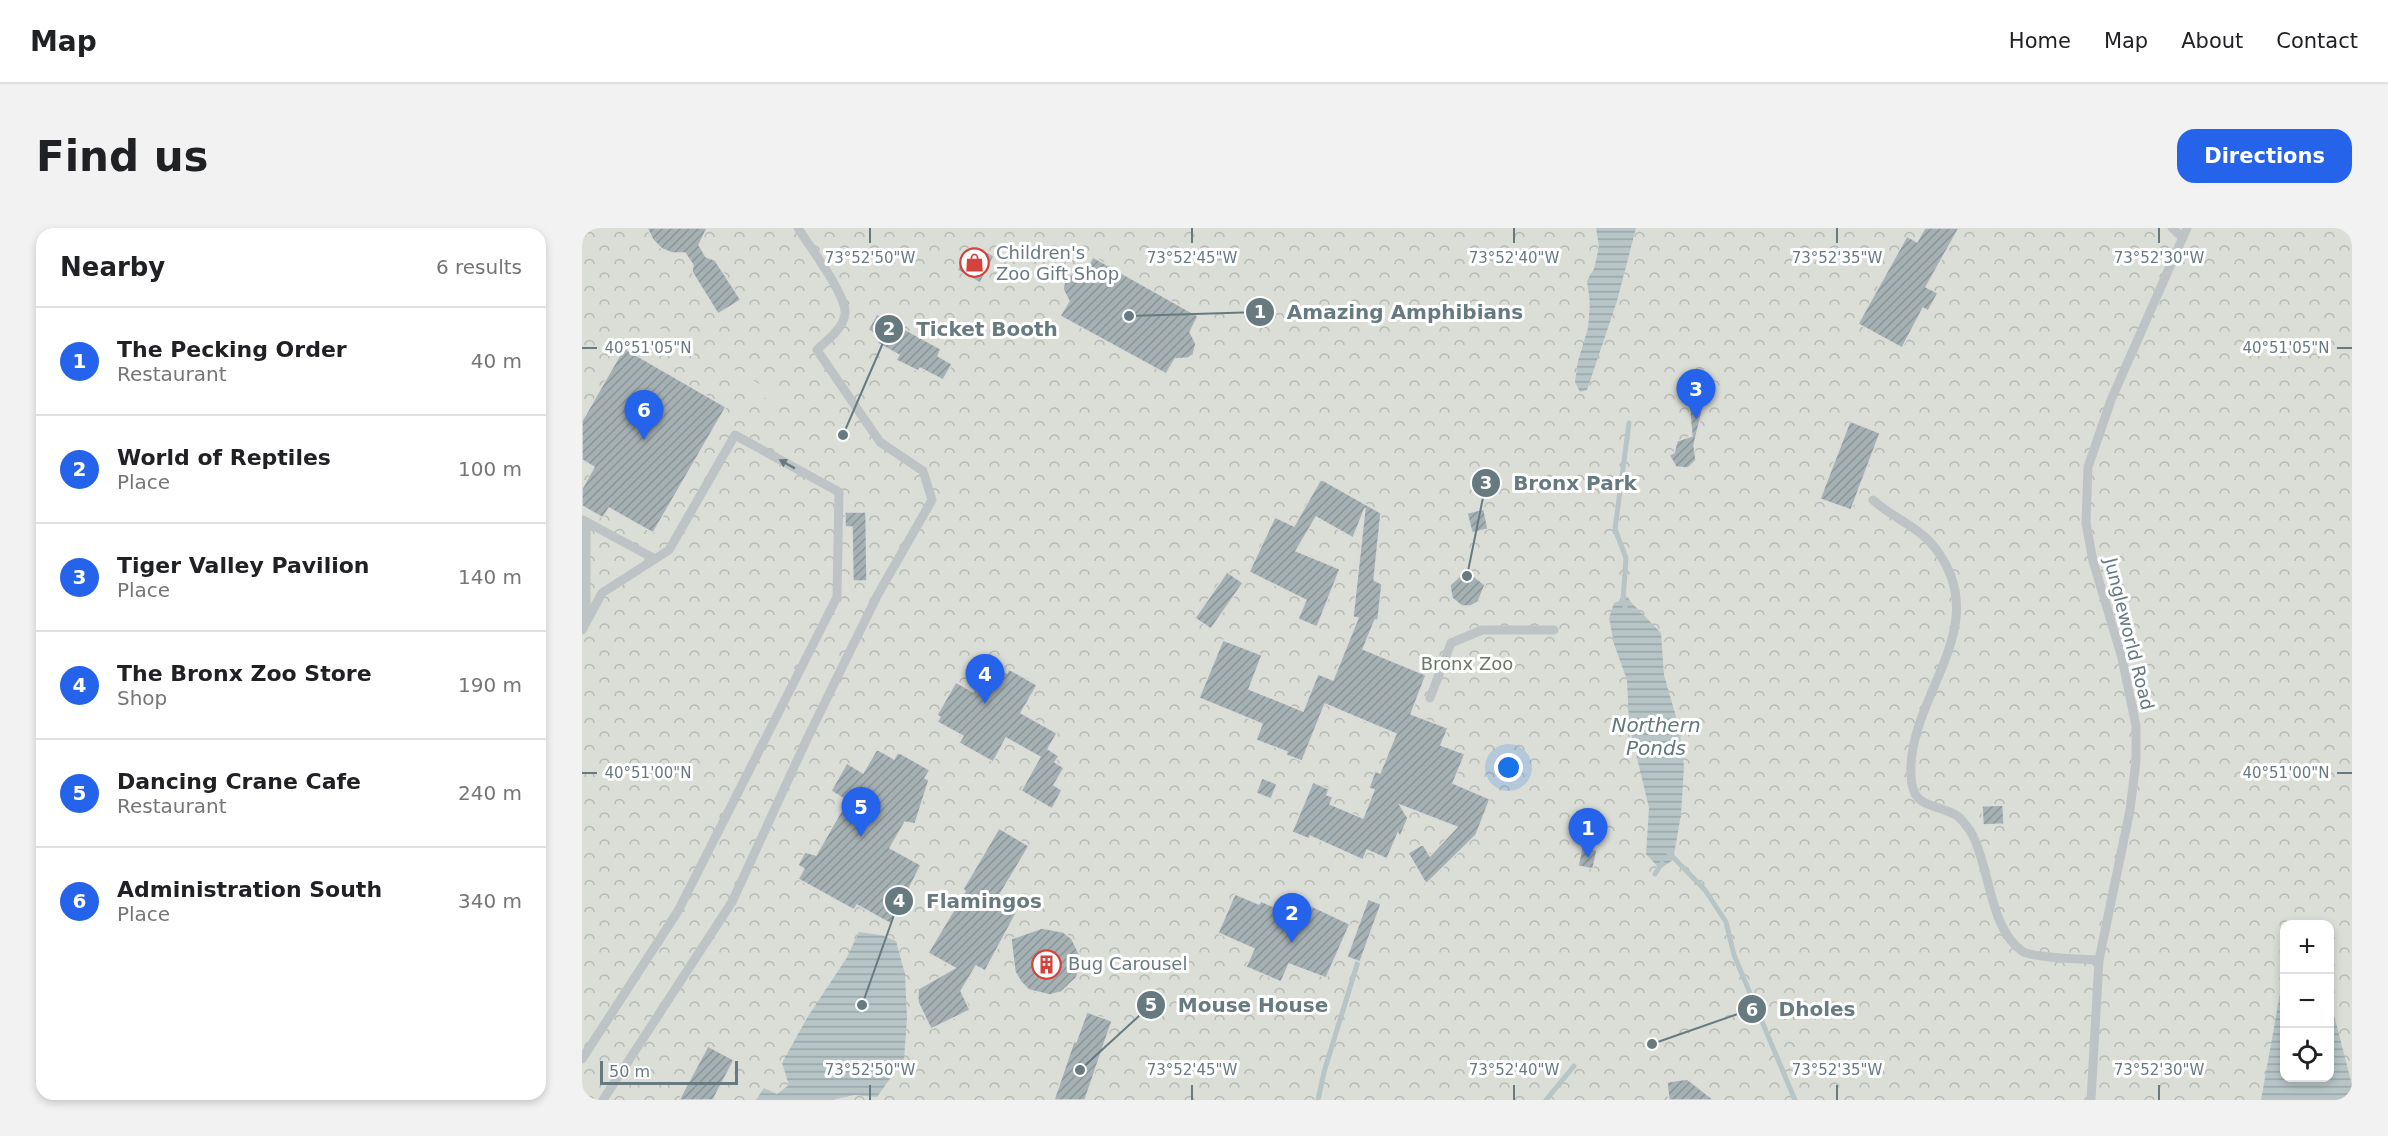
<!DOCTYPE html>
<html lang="en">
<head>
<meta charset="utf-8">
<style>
	:root { --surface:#fff; --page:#f2f2f2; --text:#202124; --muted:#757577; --line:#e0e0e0; --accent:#2563eb }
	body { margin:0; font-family:"DejaVu Sans",sans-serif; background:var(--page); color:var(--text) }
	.controls { position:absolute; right:18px; bottom:18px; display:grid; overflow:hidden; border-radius:12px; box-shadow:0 3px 9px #0003 }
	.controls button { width:54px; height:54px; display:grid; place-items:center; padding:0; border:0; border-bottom:2px solid var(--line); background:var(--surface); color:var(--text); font:30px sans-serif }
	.scale { position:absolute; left:18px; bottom:15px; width:138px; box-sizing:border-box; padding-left:6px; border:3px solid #667a80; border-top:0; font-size:16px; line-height:21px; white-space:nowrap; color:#667a80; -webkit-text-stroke:4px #fff; paint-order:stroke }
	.you { position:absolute; left:927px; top:540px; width:21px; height:21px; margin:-15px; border:4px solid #fff; border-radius:50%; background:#1a73e8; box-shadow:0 0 0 9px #1a73e833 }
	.badge { display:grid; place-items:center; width:39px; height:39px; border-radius:50%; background:var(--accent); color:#fff; font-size:20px; font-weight:700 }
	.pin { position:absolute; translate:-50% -50px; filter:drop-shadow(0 2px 3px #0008) }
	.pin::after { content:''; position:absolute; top:32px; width:21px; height:18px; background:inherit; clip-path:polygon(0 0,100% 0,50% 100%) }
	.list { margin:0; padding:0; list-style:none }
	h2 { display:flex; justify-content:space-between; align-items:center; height:78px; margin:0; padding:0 24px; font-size:26px }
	h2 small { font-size:20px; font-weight:400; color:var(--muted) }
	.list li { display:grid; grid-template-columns:39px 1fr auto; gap:18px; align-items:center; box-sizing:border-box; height:108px; padding:0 24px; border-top:2px solid var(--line) }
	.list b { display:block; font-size:22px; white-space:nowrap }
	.list p { margin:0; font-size:20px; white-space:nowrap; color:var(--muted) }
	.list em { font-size:20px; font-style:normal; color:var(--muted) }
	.icon { flex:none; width:33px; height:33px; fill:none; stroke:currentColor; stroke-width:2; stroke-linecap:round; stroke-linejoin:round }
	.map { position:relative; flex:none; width:1770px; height:872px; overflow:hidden; border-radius:18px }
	header { display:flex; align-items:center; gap:36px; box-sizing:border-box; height:84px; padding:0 30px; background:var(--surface); border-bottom:2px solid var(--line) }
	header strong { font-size:28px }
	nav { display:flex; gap:33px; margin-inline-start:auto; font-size:21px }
	.intro { display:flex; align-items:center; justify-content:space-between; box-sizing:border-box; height:144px; padding:0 36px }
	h1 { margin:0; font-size:42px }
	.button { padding:15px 27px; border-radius:18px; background:var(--accent); color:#fff; font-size:21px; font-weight:700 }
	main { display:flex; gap:36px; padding:0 36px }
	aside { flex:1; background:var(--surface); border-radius:18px; box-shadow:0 3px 9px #0003 }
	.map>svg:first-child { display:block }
</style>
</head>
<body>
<header>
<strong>Map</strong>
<nav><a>Home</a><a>Map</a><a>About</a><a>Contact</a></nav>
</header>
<div class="intro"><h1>Find us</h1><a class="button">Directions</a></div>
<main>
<aside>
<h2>Nearby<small>6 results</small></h2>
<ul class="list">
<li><span class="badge">1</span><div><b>The Pecking Order</b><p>Restaurant</p></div><em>40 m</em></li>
<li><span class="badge">2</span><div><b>World of Reptiles</b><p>Place</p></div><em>100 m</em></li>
<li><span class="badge">3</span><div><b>Tiger Valley Pavilion</b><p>Place</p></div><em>140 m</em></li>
<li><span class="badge">4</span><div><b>The Bronx Zoo Store</b><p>Shop</p></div><em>190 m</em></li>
<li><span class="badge">5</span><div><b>Dancing Crane Cafe</b><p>Restaurant</p></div><em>240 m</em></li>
<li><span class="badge">6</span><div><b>Administration South</b><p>Place</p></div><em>340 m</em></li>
</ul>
</aside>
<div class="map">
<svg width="1770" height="872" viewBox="0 0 1770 872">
	<defs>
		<pattern id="forest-crowns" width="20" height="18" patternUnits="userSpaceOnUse" patternTransform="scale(1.5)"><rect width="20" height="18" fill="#dbded7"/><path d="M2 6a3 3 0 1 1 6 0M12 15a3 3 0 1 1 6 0" fill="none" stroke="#b5b9b4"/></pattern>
		<pattern id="water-rules" width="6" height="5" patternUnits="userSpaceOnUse" patternTransform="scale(1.5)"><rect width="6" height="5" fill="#b7c5c6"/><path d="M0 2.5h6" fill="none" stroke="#99a5a6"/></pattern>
		<pattern id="building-hatch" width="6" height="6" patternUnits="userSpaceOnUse" patternTransform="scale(1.5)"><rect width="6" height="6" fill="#a6b1b4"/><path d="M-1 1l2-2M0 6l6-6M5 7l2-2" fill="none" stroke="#8b9598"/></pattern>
	</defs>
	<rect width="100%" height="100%" fill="#f9f9f8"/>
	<path fill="url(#forest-crowns)" fill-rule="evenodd" d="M0 0H1770V872H0ZM1702 696H1748V850H1702Z"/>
	<g fill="#dbded7">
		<polygon points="47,83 115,121 111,129 43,91"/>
		<polygon points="123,125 197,167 192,175 118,133"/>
	</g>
	<g fill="url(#water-rules)">
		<polygon points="1014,0 1054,0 1035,73 1005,162 998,164 993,154 996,133 1006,100 1008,75 1005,53 1012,41 1017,19"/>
		<polygon points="1045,370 1079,405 1082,447 1097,499 1102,538 1099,587 1091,632 1078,641 1064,626 1067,580 1047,496 1045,452 1032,416 1027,390 1032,375"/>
		<polygon points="277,704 299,707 314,713 323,746 325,790 322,831 295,869 272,867 250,872 174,872 182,860 195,866 207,857 200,835 225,790 264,731"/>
		<polygon points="1699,760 1702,761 1702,850 1748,850 1748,780 1751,783 1770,857 1769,872 1679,872"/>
	</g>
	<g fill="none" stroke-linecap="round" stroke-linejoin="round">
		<g stroke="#b7c5c6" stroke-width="5">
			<polyline points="1043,379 1041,372 1044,330 1033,301 1047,195"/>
			<polyline points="1087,625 1123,662 1144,694 1152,727 1213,872"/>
			<polyline points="1073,646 1080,635"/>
			<polyline points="736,872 742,844 778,727"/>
			<polyline points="964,872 992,838"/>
		</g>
	</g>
	<g fill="url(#building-hatch)" stroke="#dbdbda" stroke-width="1.5">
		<polygon points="65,0 125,0 117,17 124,29 133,32 159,72 136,86 110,44 111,37 103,25 90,25 80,21 71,12"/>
		<polygon points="1343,0 1377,0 1344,59 1356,65 1346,83 1341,80 1320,120 1276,96 1325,8 1335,14"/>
		<polygon points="397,20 412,28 398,55 375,42 386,21 394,25"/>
		<polygon points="511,29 616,88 608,104 614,116 611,127 606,130 593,131 584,146 478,88 487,73 481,61 483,52 489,46 502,45"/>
		<polygon points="295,86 359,121 356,128 370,136 361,152 338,140 336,143 314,132 317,127 295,115 297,112 292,109 293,106 286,102"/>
		<polygon points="42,120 144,179 71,305 27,280 21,290 0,278 0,261 12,239 0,232 0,193"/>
		<polygon points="1108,149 1116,149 1126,156 1128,164 1123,171 1112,217 1114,232 1106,240 1094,239 1087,227 1092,225 1095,213 1110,208 1106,167 1103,166 1102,160 1098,157"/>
		<polygon points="1268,193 1298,205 1269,282 1238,271"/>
		<polygon points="739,251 799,285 792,352 800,356 796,392 793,392 781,421 844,447 829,486 866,500 859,517 883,526 871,555 908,571 894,607 844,656 826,625 841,616 848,628 875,599 818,577 826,590 818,609 816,605 805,631 785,622 781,632 728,608 727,611 710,604 731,554 747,561 745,567 751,569 748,576 781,590 792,562 787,560 793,543 798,545 814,506 743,476 720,533 704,527 705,524 674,512 680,496 617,470 641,412 680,427 667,461 721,483 736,446 751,452 776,390 771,389 783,280 771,310 734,289 714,323 758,341 735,399 716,391 724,372 667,344 693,289 712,298"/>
		<polygon points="902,281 906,301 890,305 885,285"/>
		<polygon points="263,284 284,284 285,353 271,353 270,299 263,299"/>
		<polygon points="645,344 661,355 629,401 613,390"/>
		<polygon points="889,346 903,357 896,374 889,378 880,378 870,370 868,357 879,347"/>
		<polygon points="408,435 425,445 427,441 455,457 439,485 475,505 466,521 477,528 473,534 482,540 472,557 480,562 470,581 439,563 458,529 424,510 411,534 377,515 381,508 355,494 358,489 355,487 374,454 391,464"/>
		<polygon points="295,521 312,531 316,524 348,542 343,550 347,552 333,596 323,594 308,620 339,637 309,696 275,677 272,682 216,651 222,641 216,637 223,624 234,627 265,573 249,563 265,535 281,545"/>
		<polygon points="680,550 695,556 689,571 674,565"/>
		<polygon points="1421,577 1422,596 1401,597 1400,578"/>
		<polygon points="417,600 447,618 417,668 437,680 403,743 394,738 379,763 388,782 349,801 336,774 336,761 373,740 346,725 383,663 381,661"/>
		<polygon points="1000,619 1015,622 1011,641 996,638"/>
		<polygon points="653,666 677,676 679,673 712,688 719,673 768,696 744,750 707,736 699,754 664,739 672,721 636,705"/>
		<polygon points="786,671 799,676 778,734 765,729"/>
		<polygon points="460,700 481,704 490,711 499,730 498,740 494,750 479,764 468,767 447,762 439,754 433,744 429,711"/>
		<polygon points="505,784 530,793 503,872 472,872 492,813 494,814"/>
		<polygon points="126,818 152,832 131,872 97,872"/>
		<polygon points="1105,851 1132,872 1087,872 1085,854"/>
	</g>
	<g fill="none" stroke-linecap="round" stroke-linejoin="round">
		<g stroke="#bec4c6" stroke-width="9">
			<polyline points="1590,0 1600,9"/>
			<path d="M1291 272C1308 288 1333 297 1349 315 1418 396 1325 466 1329 547 1330 582 1351 574 1374 587 1380 591 1388 602 1391 608 1408 642 1408 701 1440 723 1449 730 1503 731 1517 732"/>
			<polyline points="1,292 73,331"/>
			<polyline points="4,393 4,295"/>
			<polyline points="0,402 20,365 87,322 153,207 257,264 255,369 96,683 0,831"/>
			<polyline points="848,470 869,415 900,402 972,402"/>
			<path d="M21 872 150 674 225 511 295 368 350 272 341 243 298 214 235 122C245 112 261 101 263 86 265 67 227 18 216 0"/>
			<polyline points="1509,872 1517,732 1548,582 1554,533 1554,498 1540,430 1511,333 1504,295 1506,239 1529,172 1605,0"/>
		</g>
	</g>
	<defs><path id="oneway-solid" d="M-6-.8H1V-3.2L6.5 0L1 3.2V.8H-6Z" transform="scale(1.5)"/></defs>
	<use fill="#667a80" href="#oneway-solid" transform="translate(205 236) rotate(-151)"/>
	<path fill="none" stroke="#667a80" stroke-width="2" d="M288 0V15M610 0V15M932 0V15M1255 0V15M1577 0V15M0 120H15M1755 120H1770M0 545H15M1755 545H1770M288 857V872M610 857V872M932 857V872M1255 857V872M1577 857V872"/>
	<defs>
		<symbol id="shop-ring" viewBox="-11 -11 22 22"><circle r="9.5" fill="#fff" stroke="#d5423c" stroke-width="1.5"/><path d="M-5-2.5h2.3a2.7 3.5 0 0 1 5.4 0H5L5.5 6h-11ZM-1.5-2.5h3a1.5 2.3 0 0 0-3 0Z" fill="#d5423c"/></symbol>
		<symbol id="building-ring" viewBox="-11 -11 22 22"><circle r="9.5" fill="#fff" stroke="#d5423c" stroke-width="1.5"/><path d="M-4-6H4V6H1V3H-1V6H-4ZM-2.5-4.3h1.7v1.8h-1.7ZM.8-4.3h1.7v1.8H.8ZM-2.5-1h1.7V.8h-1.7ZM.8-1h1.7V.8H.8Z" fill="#d5423c"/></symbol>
	</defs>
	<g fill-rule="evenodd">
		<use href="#shop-ring" x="376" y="18" width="33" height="33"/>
		<use href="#building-ring" x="448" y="720" width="33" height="33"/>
	</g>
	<g text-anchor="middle" stroke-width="6" stroke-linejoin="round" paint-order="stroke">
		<g font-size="18" fill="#667a80" stroke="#fff" text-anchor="start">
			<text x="414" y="31">Children's<tspan x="414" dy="21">Zoo Gift Shop</tspan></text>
			<text x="486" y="742">Bug Carousel</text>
		</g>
		<g font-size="18" fill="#667a80" stroke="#fff">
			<text transform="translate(1547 406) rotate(76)" y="6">Jungleworld Road</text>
		</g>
		<g font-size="18" fill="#6c7866" stroke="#fff">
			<text x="885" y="442">Bronx Zoo</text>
		</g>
		<g font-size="20" font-style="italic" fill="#627879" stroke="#fff">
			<text x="1074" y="504">Northern<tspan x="1074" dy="23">Ponds</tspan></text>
		</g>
	</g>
	<g font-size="15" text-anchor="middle" fill="#667a80" stroke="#fff" stroke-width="6" stroke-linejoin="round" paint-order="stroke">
		<text x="288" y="35">73°52'50"W</text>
		<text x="610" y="35">73°52'45"W</text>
		<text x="932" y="35">73°52'40"W</text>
		<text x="1255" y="35">73°52'35"W</text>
		<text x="1577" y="35">73°52'30"W</text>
		<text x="66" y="125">40°51'05"N</text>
		<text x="1704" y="125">40°51'05"N</text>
		<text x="66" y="550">40°51'00"N</text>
		<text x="1704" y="550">40°51'00"N</text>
		<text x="288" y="847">73°52'50"W</text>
		<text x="610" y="847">73°52'45"W</text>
		<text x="932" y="847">73°52'40"W</text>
		<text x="1255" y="847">73°52'35"W</text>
		<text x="1577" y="847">73°52'30"W</text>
	</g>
	<path fill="none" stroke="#667a80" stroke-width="2" d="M547 88L678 84M261 207L307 101M885 348L904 255M280 777L317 673M498 842L569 777M1070 816L1170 781"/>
	<g fill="#667a80" stroke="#fff" stroke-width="2">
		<circle cx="547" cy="88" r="6"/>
		<circle cx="261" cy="207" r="6"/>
		<circle cx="885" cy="348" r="6"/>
		<circle cx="280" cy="777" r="6"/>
		<circle cx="498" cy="842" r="6"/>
		<circle cx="1070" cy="816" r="6"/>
		<circle cx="678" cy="84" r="15"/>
		<circle cx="307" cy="101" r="15"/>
		<circle cx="904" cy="255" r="15"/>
		<circle cx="317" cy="673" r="15"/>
		<circle cx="569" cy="777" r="15"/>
		<circle cx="1170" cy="781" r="15"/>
	</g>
	<g font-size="18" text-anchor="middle" font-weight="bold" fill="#fff">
		<text x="678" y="90">1</text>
		<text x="307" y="107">2</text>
		<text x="904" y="261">3</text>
		<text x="317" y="679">4</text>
		<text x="569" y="783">5</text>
		<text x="1170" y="788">6</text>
	</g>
	<g font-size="20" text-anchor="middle" font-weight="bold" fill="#667a80" stroke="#fff" stroke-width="6" stroke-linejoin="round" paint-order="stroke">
		<text x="823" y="91">Amazing Amphibians</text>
		<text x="405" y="108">Ticket Booth</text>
		<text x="993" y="262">Bronx Park</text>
		<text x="402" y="680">Flamingos</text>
		<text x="671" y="784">Mouse House</text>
		<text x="1235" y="788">Dholes</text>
	</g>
</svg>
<div class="controls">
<button>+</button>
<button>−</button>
<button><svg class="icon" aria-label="locate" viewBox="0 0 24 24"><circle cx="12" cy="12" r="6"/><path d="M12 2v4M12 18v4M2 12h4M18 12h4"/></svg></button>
</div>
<div class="scale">50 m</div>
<div class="you"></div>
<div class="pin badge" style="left:1006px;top:630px">1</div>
<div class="pin badge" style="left:710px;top:715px">2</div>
<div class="pin badge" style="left:1114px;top:191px">3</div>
<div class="pin badge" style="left:403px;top:476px">4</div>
<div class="pin badge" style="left:279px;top:609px">5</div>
<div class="pin badge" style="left:62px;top:212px">6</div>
</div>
</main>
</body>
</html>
